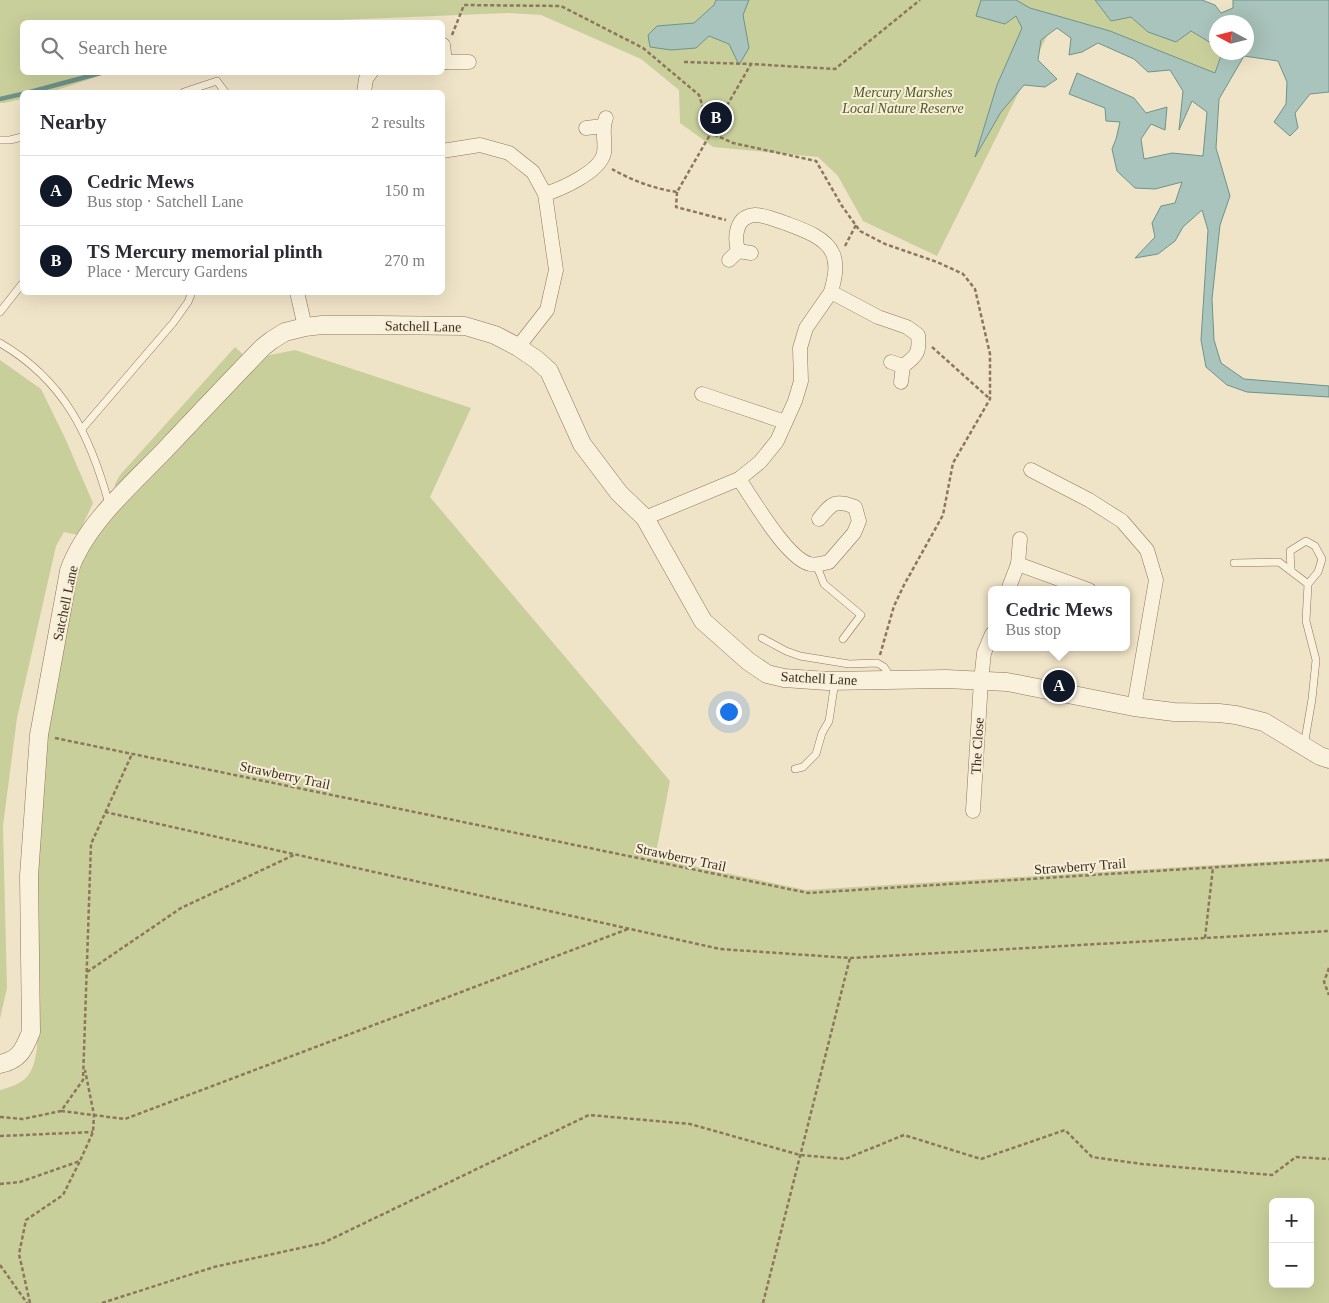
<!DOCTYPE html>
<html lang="en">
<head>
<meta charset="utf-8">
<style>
	:root { --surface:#fff; --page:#f7f7f7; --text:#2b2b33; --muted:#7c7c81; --line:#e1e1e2; --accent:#111827 }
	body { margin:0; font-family:Georgia,serif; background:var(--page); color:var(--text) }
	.controls { position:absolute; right:15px; bottom:15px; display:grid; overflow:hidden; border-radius:8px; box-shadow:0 5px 20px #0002 }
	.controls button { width:45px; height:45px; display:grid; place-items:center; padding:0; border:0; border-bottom:1px solid var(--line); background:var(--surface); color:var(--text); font:25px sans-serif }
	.compass { position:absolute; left:1209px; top:15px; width:45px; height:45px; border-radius:50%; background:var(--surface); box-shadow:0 5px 20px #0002; rotate:277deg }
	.you { position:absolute; left:728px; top:711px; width:18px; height:18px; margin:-12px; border:4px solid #fff; border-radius:50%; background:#1a73e8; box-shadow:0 0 0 8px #1a73e833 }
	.badge { display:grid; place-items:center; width:32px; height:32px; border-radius:50%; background:var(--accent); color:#fff; font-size:16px; font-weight:700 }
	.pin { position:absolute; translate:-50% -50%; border:2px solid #fff; box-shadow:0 1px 5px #0006 }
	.popup { position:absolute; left:988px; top:586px; width:142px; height:65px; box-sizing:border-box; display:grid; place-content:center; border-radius:8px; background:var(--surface); filter:drop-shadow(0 1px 4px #0005); font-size:16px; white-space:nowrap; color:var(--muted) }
	.popup b { font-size:19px; color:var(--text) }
	.popup::after { content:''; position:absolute; left:50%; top:100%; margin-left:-10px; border:10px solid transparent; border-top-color:var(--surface) }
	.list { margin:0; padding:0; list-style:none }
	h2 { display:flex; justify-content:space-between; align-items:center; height:65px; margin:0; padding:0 20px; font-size:21px }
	h2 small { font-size:16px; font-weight:400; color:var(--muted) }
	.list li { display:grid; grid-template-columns:32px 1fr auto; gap:15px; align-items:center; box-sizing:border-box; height:70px; padding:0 20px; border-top:1px solid var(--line) }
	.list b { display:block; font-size:19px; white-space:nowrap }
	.list p { margin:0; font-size:16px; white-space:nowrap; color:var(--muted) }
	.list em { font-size:16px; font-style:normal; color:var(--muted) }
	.icon { flex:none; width:28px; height:28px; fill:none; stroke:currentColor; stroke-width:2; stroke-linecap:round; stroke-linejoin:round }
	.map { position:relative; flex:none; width:1329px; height:1303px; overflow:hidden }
	.search { position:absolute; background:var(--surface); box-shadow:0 5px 20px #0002; left:20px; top:20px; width:425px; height:55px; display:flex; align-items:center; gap:12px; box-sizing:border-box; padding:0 18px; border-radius:8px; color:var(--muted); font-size:19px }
	.panel { position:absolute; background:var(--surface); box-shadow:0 5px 20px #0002; left:20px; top:90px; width:425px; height:205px; border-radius:8px }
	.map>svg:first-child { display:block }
</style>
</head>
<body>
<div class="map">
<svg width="1329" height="1303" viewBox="0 0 1329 1303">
	<rect width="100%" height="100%" fill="#f0e4c8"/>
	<g fill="#c9cf9b" fill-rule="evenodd">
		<polygon points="0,0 1095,0 1111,21 1131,17 1148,32 1191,31 1216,46 1216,52 1222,53 1215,73 1110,31 1057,16 937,256 863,221 838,176 818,157 713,147 680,123 679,90 641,59 541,15 508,13 290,22 22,22 22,72 108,73 51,92 22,92 22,99 4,103 0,103"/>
		<path d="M235 347 250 361 255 358 295 350 471 408 430 497 670 781 655 858 806 890 1329 858V1303H0V1090C27 1083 33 1075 37 1048L34 879 46 731 80 561 114 502 115 484 120 475ZM1273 1202H1310V1284H1273Z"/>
		<polygon points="0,360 41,389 65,438 93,503 78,535 64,532 56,546 17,718 3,826 7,988 0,1019"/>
	</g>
	<g fill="#a9c4bc" stroke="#6f938a">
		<polygon points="716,0 749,0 743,15 749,48 739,65 729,44 709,36 696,48 671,50 650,47 648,35 657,26 694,23 714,5"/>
		<polygon points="981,0 1016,0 1030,8 1110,31 1215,73 1222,53 1246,52 1246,22 1216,22 1216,46 1191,31 1176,42 1148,32 1131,17 1111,21 1095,0 1202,0 1215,5 1221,13 1233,8 1233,0 1329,0 1329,92 1310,94 1295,113 1298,128 1290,136 1274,122 1286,104 1287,82 1278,61 1244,56 1219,99 1216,148 1230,196 1220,225 1212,299 1214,340 1221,363 1244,379 1329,386 1329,397 1247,392 1227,385 1206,367 1201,340 1208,230 1202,210 1183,227 1175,241 1158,254 1135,258 1155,237 1152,223 1161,206 1175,203 1182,182 1155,189 1135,188 1117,171 1112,149 1116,139 1120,122 1106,121 1105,108 1069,94 1077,73 1134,98 1146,113 1167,107 1165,130 1151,124 1141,139 1144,159 1172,153 1203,156 1207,112 1192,101 1179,130 1183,91 1170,70 1148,72 1134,59 1098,43 1082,52 1069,55 1071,38 1057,28 1041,40 1038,60 1057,79 1045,87 1024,85 1001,112 975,157 997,85 1022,28 1016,16 1005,24 976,16"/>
	</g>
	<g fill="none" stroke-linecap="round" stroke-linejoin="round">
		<g stroke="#6f938a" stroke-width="4.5">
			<polyline points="30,92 104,72"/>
			<polyline points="0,99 22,94"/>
		</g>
		<defs>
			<g id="service">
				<polyline points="184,92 217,81 225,92"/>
				<polyline points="0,140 10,140 22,137"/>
				<polyline points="0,312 22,284"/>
				<path d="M0 343C64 380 90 435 109 504"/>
				<polyline points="82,429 173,323 188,302 192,292"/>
				<polyline points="1234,563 1279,562 1308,584 1306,621 1316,660 1312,699 1304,746"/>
				<polyline points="816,564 824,584 861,615 843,639"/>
				<polyline points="1291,569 1290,551 1306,541 1315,546 1322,559 1318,572 1308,584"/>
				<polyline points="762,638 786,651 800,656 849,664 877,663 884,667 891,678"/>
				<polyline points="795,769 803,767 816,754 822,733 829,721 835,681"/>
			</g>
			<g id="minor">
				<polyline points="443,45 445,62"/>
				<polyline points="442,62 469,62"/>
				<polyline points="364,92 366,79 371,72"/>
				<polyline points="586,128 603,126"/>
				<polyline points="442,151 480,145 509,153 533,172 545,194 556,270 547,310 518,347"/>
				<path d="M545 194C561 189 600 172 604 153 606 141 601 130 606 118"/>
				<polyline points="738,251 751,253"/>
				<path d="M729 260 738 251C734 236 736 216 755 215 765 215 776 220 785 223 801 229 826 237 833 254 838 266 834 281 831 292"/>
				<polyline points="297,292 305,327"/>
				<polyline points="901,382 903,366"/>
				<polyline points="702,394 785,422"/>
				<polyline points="1031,470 1089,500 1122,521 1147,550 1156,580 1134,707"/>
				<path d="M739 479C753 499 787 559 810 564 816 566 823 563 829 562L854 533 859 521 855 507C835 499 832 503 819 519"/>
				<path d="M645 518 739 479 760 462 777 441 795 401 801 381 800 348 806 328 831 292 878 317 907 327 918 335C920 352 917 356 903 366L891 362"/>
				<polyline points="1018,564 1089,590"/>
				<polyline points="1008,590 1018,564 1020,539"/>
				<polyline points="973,811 981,681 984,653 992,634"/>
			</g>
			<path id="tertiary" d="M0 1064C20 1060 24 1049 31 1032L29 876 39 735 69 571C85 525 129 487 163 452 196 417 229 382 263 347L272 340 285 332 305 327 322 325H378L465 326 495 335 518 347 537 360 549 371 582 444 619 493 645 518 703 621 748 661 767 674 784 678 827 681 946 679 1007 682 1134 707 1174 712 1219 713 1236 715 1264 722 1320 756 1329 759"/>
		</defs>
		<use href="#service" stroke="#8d765c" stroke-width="8"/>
		<use href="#minor" stroke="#8d765c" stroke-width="15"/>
		<use href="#tertiary" stroke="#8d765c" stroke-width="19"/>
		<g stroke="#8d765c" stroke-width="2.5" stroke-dasharray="4 2.5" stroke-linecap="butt">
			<path d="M452 35 464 5 561 6 643 48 699 95 711 133 677 192C655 189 631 180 612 169"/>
			<polyline points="684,62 751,64"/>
			<polyline points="677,192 676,207 726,220"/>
			<polyline points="845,246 856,225"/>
			<polyline points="932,347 990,399"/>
			<polyline points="880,655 894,606 904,585 943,515 953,463 990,399 990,354 975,289 963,274 937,262 885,244 860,231 842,206 816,161 733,143 711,133 751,64 835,69 920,0"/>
			<polyline points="55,738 808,893 1329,860"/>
			<polyline points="105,812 720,949 850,958 1329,931"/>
			<polyline points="1205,938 1213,867"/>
			<polyline points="1329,968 1324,982 1329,995"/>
			<polyline points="87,972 181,908 294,855"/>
			<polyline points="61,1111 125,1119 628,929"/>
			<polyline points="0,1117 23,1119 61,1111 83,1080 91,844 132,754"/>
			<polyline points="0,1136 93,1132"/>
			<polyline points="0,1184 20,1182 80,1161 93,1132 94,1115 85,1070"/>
			<polyline points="0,1265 27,1303"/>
			<polyline points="30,1303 19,1254 26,1220 63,1195 80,1161"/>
			<polyline points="102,1303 214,1267 323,1243 589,1115 690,1124 800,1155 845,1159 904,1135 981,1159 1065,1130 1092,1157 1142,1164 1272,1175 1296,1157 1329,1159"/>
			<polyline points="763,1303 850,958"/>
		</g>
		<use href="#service" stroke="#faf1dc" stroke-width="7"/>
		<use href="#minor" stroke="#faf1dc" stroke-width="14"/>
		<use href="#tertiary" stroke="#faf1dc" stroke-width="18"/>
	</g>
	<g text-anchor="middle" stroke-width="4" stroke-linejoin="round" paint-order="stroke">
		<g font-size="14" font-style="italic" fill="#4d5a26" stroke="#f7eed8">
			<text x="903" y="97">Mercury Marshes<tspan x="903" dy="16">Local Nature Reserve</tspan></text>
		</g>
		<g font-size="14" fill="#3d2e20" stroke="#f7eed8">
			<text transform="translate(423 326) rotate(1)" y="5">Satchell Lane</text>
			<text transform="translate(65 603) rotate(-78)" y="5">Satchell Lane</text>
			<text transform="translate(819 678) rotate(3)" y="5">Satchell Lane</text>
			<text transform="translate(977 746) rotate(-87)" y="5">The Close</text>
			<text transform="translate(285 775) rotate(12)" y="5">Strawberry Trail</text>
			<text transform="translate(681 857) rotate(12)" y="5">Strawberry Trail</text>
			<text transform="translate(1080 866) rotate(-4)" y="5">Strawberry Trail</text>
		</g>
	</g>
</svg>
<div class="controls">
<button>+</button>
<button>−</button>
</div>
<svg class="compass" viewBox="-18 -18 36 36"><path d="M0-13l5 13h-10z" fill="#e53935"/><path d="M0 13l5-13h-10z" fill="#7c7c81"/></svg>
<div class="you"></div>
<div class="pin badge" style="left:1059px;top:686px">A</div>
<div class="popup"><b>Cedric Mews</b>Bus stop</div>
<div class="pin badge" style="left:716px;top:118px">B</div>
<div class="search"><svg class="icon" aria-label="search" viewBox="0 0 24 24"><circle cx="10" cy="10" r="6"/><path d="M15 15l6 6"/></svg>Search here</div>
<section class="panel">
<h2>Nearby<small>2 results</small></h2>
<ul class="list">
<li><span class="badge">A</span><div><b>Cedric Mews</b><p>Bus stop · Satchell Lane</p></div><em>150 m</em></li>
<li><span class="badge">B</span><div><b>TS Mercury memorial plinth</b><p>Place · Mercury Gardens</p></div><em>270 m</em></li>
</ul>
</section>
</div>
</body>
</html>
